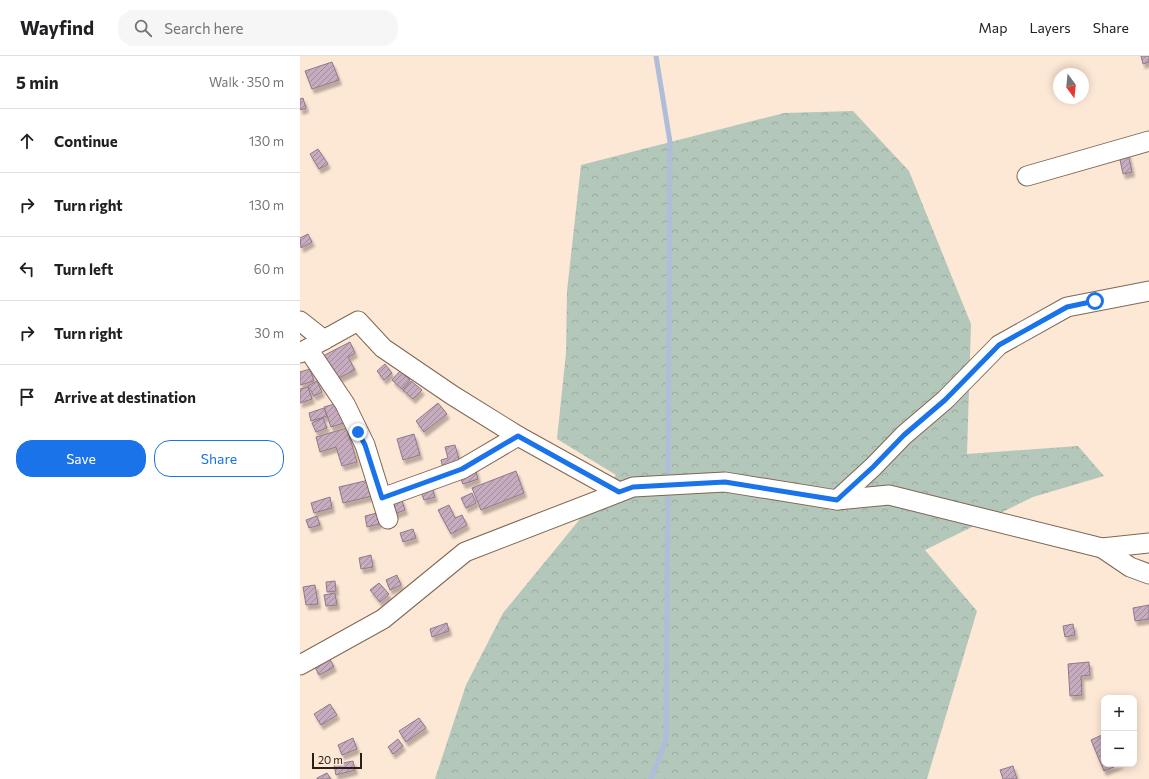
<!DOCTYPE html>
<html lang="en">
<head>
<meta charset="utf-8">
<style>
	:root { --surface:#fff; --page:#f6f6f6; --text:#202124; --muted:#757577; --line:#e0e0e0; --accent:#1a73e8 }
	body { margin:0; font-family:Commissioner,sans-serif; background:var(--page); color:var(--text) }
	.controls { position:absolute; right:12px; bottom:12px; display:grid; overflow:hidden; border-radius:8px; box-shadow:0 2px 10px #0003 }
	.controls button { width:36px; height:36px; display:grid; place-items:center; padding:0; border:0; border-bottom:1px solid var(--line); background:var(--surface); color:var(--text); font:20px sans-serif }
	.compass { position:absolute; left:753px; top:12px; width:36px; height:36px; border-radius:50%; background:var(--surface); box-shadow:0 2px 10px #0003; rotate:165deg }
	.scale { position:absolute; left:12px; bottom:10px; width:50px; box-sizing:border-box; padding-left:4px; border:2px solid #292018; border-top:0; font-size:11px; line-height:14px; white-space:nowrap; color:#292018; -webkit-text-stroke:3px #fde7d5; paint-order:stroke }
	.stop { position:absolute; width:12px; height:12px; margin:-9px; border:3px solid #1a73e8; border-radius:50%; background:#fff }
	.stop.end { background:#1a73e8; border-color:#fff; box-shadow:0 1px 4px #0008 }
	.list { margin:0; padding:0; list-style:none }
	h2 { display:flex; justify-content:space-between; align-items:center; height:52px; margin:0; padding:0 16px; font-size:17px }
	h2 small { font-size:13px; font-weight:400; color:var(--muted) }
	.list li { display:grid; grid-template-columns:26px 1fr auto; gap:12px; align-items:center; box-sizing:border-box; height:64px; padding:0 16px; border-top:1px solid var(--line) }
	.list b { display:block; font-size:15px; white-space:nowrap }
	.list em { font-size:13px; font-style:normal; color:var(--muted) }
	.actions { display:flex; gap:8px; padding:12px 16px }
	.actions a { flex:1; padding:9px 0; border:1px solid var(--accent); border-radius:16px; text-align:center; font-size:14px; color:var(--accent) }
	.actions .main { background:var(--accent); color:#fff }
	.icon { flex:none; width:22px; height:22px; fill:none; stroke:currentColor; stroke-width:2; stroke-linecap:round; stroke-linejoin:round }
	.map { position:relative; flex:none; width:849px; height:723px; overflow:hidden }
	header { display:flex; align-items:center; gap:24px; box-sizing:border-box; height:56px; padding:0 20px; background:var(--surface); border-bottom:1px solid var(--line) }
	header strong { font-size:19px }
	nav { display:flex; gap:22px; margin-inline-start:auto; font-size:14px }
	.search { width:280px; height:36px; background:var(--page); display:flex; align-items:center; gap:10px; box-sizing:border-box; padding:0 14px; border-radius:16px; color:var(--muted); font-size:15px }
	main { display:flex }
	aside { flex:1; background:var(--surface) }
	.map>svg:first-child { display:block }
</style>
</head>
<body>
<header>
<strong>Wayfind</strong>
<div class="search"><svg class="icon" aria-label="search" viewBox="0 0 24 24"><circle cx="10" cy="10" r="6"/><path d="M15 15l6 6"/></svg>Search here</div>
<nav><a>Map</a><a>Layers</a><a>Share</a></nav>
</header>
<main>
<aside>
<h2>5 min<small>Walk · 350 m</small></h2>
<ul class="list">
<li><svg class="icon" aria-label="ahead" viewBox="0 0 24 24"><path d="M12 20V5M6 11l6-6 6 6"/></svg><div><b>Continue</b></div><em>130 m</em></li>
<li><svg class="icon" aria-label="right" viewBox="0 0 24 24"><path d="M7 20v-9h11M14 6l5 5-5 5"/></svg><div><b>Turn right</b></div><em>130 m</em></li>
<li><svg class="icon" aria-label="left" viewBox="0 0 24 24"><path d="M17 20v-9H6M10 6l-5 5 5 5"/></svg><div><b>Turn left</b></div><em>60 m</em></li>
<li><svg class="icon" aria-label="right" viewBox="0 0 24 24"><path d="M7 20v-9h11M14 6l5 5-5 5"/></svg><div><b>Turn right</b></div><em>30 m</em></li>
<li><svg class="icon" aria-label="arrive" viewBox="0 0 24 24"><path d="M6 21V4h12l-3 4 3 4H6"/></svg><div><b>Arrive at destination</b></div></li>
</ul>
<div class="actions"><a class="main">Save</a><a>Share</a></div>
</aside>
<div class="map">
<svg width="849" height="723" viewBox="0 0 849 723">
	<defs>
		<pattern id="forest-crowns" width="20" height="18" patternUnits="userSpaceOnUse"><rect width="20" height="18" fill="#b3c8ba"/><path d="M2 6a3 3 0 1 1 6 0M12 15a3 3 0 1 1 6 0" fill="none" stroke="#9aac9f"/></pattern>
		<pattern id="building-hatch" width="6" height="6" patternUnits="userSpaceOnUse"><rect width="6" height="6" fill="#c7acc0"/><path d="M-1 1l2-2M0 6l6-6M5 7l2-2" fill="none" stroke="#a28c9b"/></pattern>
		<filter id="shadow"><feDropShadow dx="2.5" dy="4.5" stdDeviation="1" flood-color="#0004"/></filter>
	</defs>
	<rect width="100%" height="100%" fill="#fde7d5"/>
	<polygon fill="url(#forest-crowns)" points="553,55 609,115 671,268 667,398 778,390 804,420 733,441 625,494 677,555 627,723 135,723 166,629 203,557 316,419 257,383 266,297 267,235 281,109 484,57"/>
	<g fill="none" stroke-linecap="round" stroke-linejoin="round">
		<g stroke="#afbdd8" stroke-width="5">
			<polyline points="356,0 370,86 368,425"/>
			<polyline points="351,723 366,684 368,433"/>
		</g>
	</g>
	<g fill="url(#building-hatch)" stroke="#91778a" filter="url(#shadow)">
		<polygon points="841,0 849,0 849,6 843,8"/>
		<polygon points="32,6 39,24 12,33 5,15"/>
		<polygon points="3,42 6,52 0,54 0,43"/>
		<polygon points="18,93 28,108 19,113 10,98"/>
		<polygon points="828,97 832,116 823,118 819,99"/>
		<polygon points="8,178 12,186 1,192 0,182"/>
		<polygon points="50,286 55,297 48,301 55,314 33,325 21,301"/>
		<polygon points="85,308 92,317 84,324 77,315"/>
		<polygon points="10,313 14,325 0,329 0,316"/>
		<polygon points="100,315 110,324 102,333 92,324"/>
		<polygon points="17,325 22,336 14,340 8,330"/>
		<polygon points="111,325 122,334 113,343 103,334"/>
		<polygon points="8,331 12,343 0,347 0,333"/>
		<polygon points="38,347 44,367 31,371 24,351"/>
		<polygon points="138,347 147,358 124,376 116,365"/>
		<polygon points="24,352 27,360 11,365 9,357"/>
		<polygon points="23,362 27,372 16,376 12,367"/>
		<polygon points="47,372 57,406 42,410 36,391 20,396 16,381"/>
		<polygon points="114,378 120,399 103,404 97,383"/>
		<polygon points="155,389 160,407 143,412 141,404 148,402 145,391"/>
		<polygon points="175,412 178,423 163,428 159,418"/>
		<polygon points="216,415 224,437 181,454 172,432"/>
		<polygon points="69,424 72,440 43,447 39,431"/>
		<polygon points="131,429 135,441 124,444 120,433"/>
		<polygon points="172,437 176,447 166,452 161,442"/>
		<polygon points="30,441 32,452 14,457 11,447"/>
		<polygon points="101,442 105,454 94,458 90,446"/>
		<polygon points="149,449 155,462 162,459 167,469 151,478 138,454"/>
		<polygon points="77,457 79,468 67,471 65,460"/>
		<polygon points="17,460 20,469 9,472 6,464"/>
		<polygon points="113,473 116,482 103,486 100,477"/>
		<polygon points="71,499 73,511 61,513 59,502"/>
		<polygon points="97,519 101,529 90,534 86,524"/>
		<polygon points="35,525 36,535 27,536 26,526"/>
		<polygon points="79,527 89,538 80,546 70,534"/>
		<polygon points="15,529 18,548 6,549 3,531"/>
		<polygon points="35,537 37,549 26,550 24,539"/>
		<polygon points="849,549 849,563 835,565 833,552"/>
		<polygon points="147,567 149,575 132,581 130,573"/>
		<polygon points="773,568 775,579 765,581 763,570"/>
		<polygon points="30,603 34,611 19,619 15,611"/>
		<polygon points="789,606 790,619 781,620 782,639 770,640 768,608"/>
		<polygon points="30,648 37,659 21,669 14,658"/>
		<polygon points="119,662 126,672 106,686 99,675"/>
		<polygon points="804,678 804,708 821,708 804,715 791,684"/>
		<polygon points="53,682 57,693 42,699 38,689"/>
		<polygon points="98,683 103,690 93,698 88,691"/>
		<polygon points="53,705 55,714 36,719 34,709"/>
		<polygon points="713,710 717,723 703,723 700,714"/>
		<polygon points="27,717 31,723 17,723 17,722"/>
	</g>
	<g fill="none" stroke-linecap="round" stroke-linejoin="round">
		<defs>
			<g id="minor">
				<polyline points="727,120 849,85"/>
				<polyline points="0,265 24,284"/>
				<polyline points="8,293 45,348 65,389 88,463"/>
				<polyline points="0,297 58,265 83,292 152,339 218,380 319,436"/>
				<polyline points="82,442 162,413 218,380"/>
				<polyline points="537,444 573,411 604,379 645,344 699,289 767,251 849,235"/>
				<polyline points="802,492 830,511 849,518"/>
				<polyline points="0,609 83,563 165,496 333,431 425,426 537,444 589,439 802,492 849,487"/>
			</g>
		</defs>
		<use href="#minor" stroke="#7e6753" stroke-width="21"/>
		<use href="#minor" stroke="#fff" stroke-width="19"/>
	</g>
	<g fill="none" stroke-linecap="round" stroke-linejoin="round">
		<polyline stroke="#1a73e8" stroke-width="5" points="58,376 65,389 82,442 162,413 218,380 319,436 333,431 425,426 537,444 573,411 604,379 645,344 699,289 767,251 795,245"/>
	</g>
</svg>
<div class="controls">
<button>+</button>
<button>−</button>
</div>
<svg class="compass" viewBox="-18 -18 36 36"><path d="M0-13l5 13h-10z" fill="#e53935"/><path d="M0 13l5-13h-10z" fill="#757577"/></svg>
<div class="scale">20 m</div>
<div class="stop" style="left:795px;top:245px"></div>
<div class="stop end" style="left:58px;top:376px"></div>
</div>
</main>
</body>
</html>
